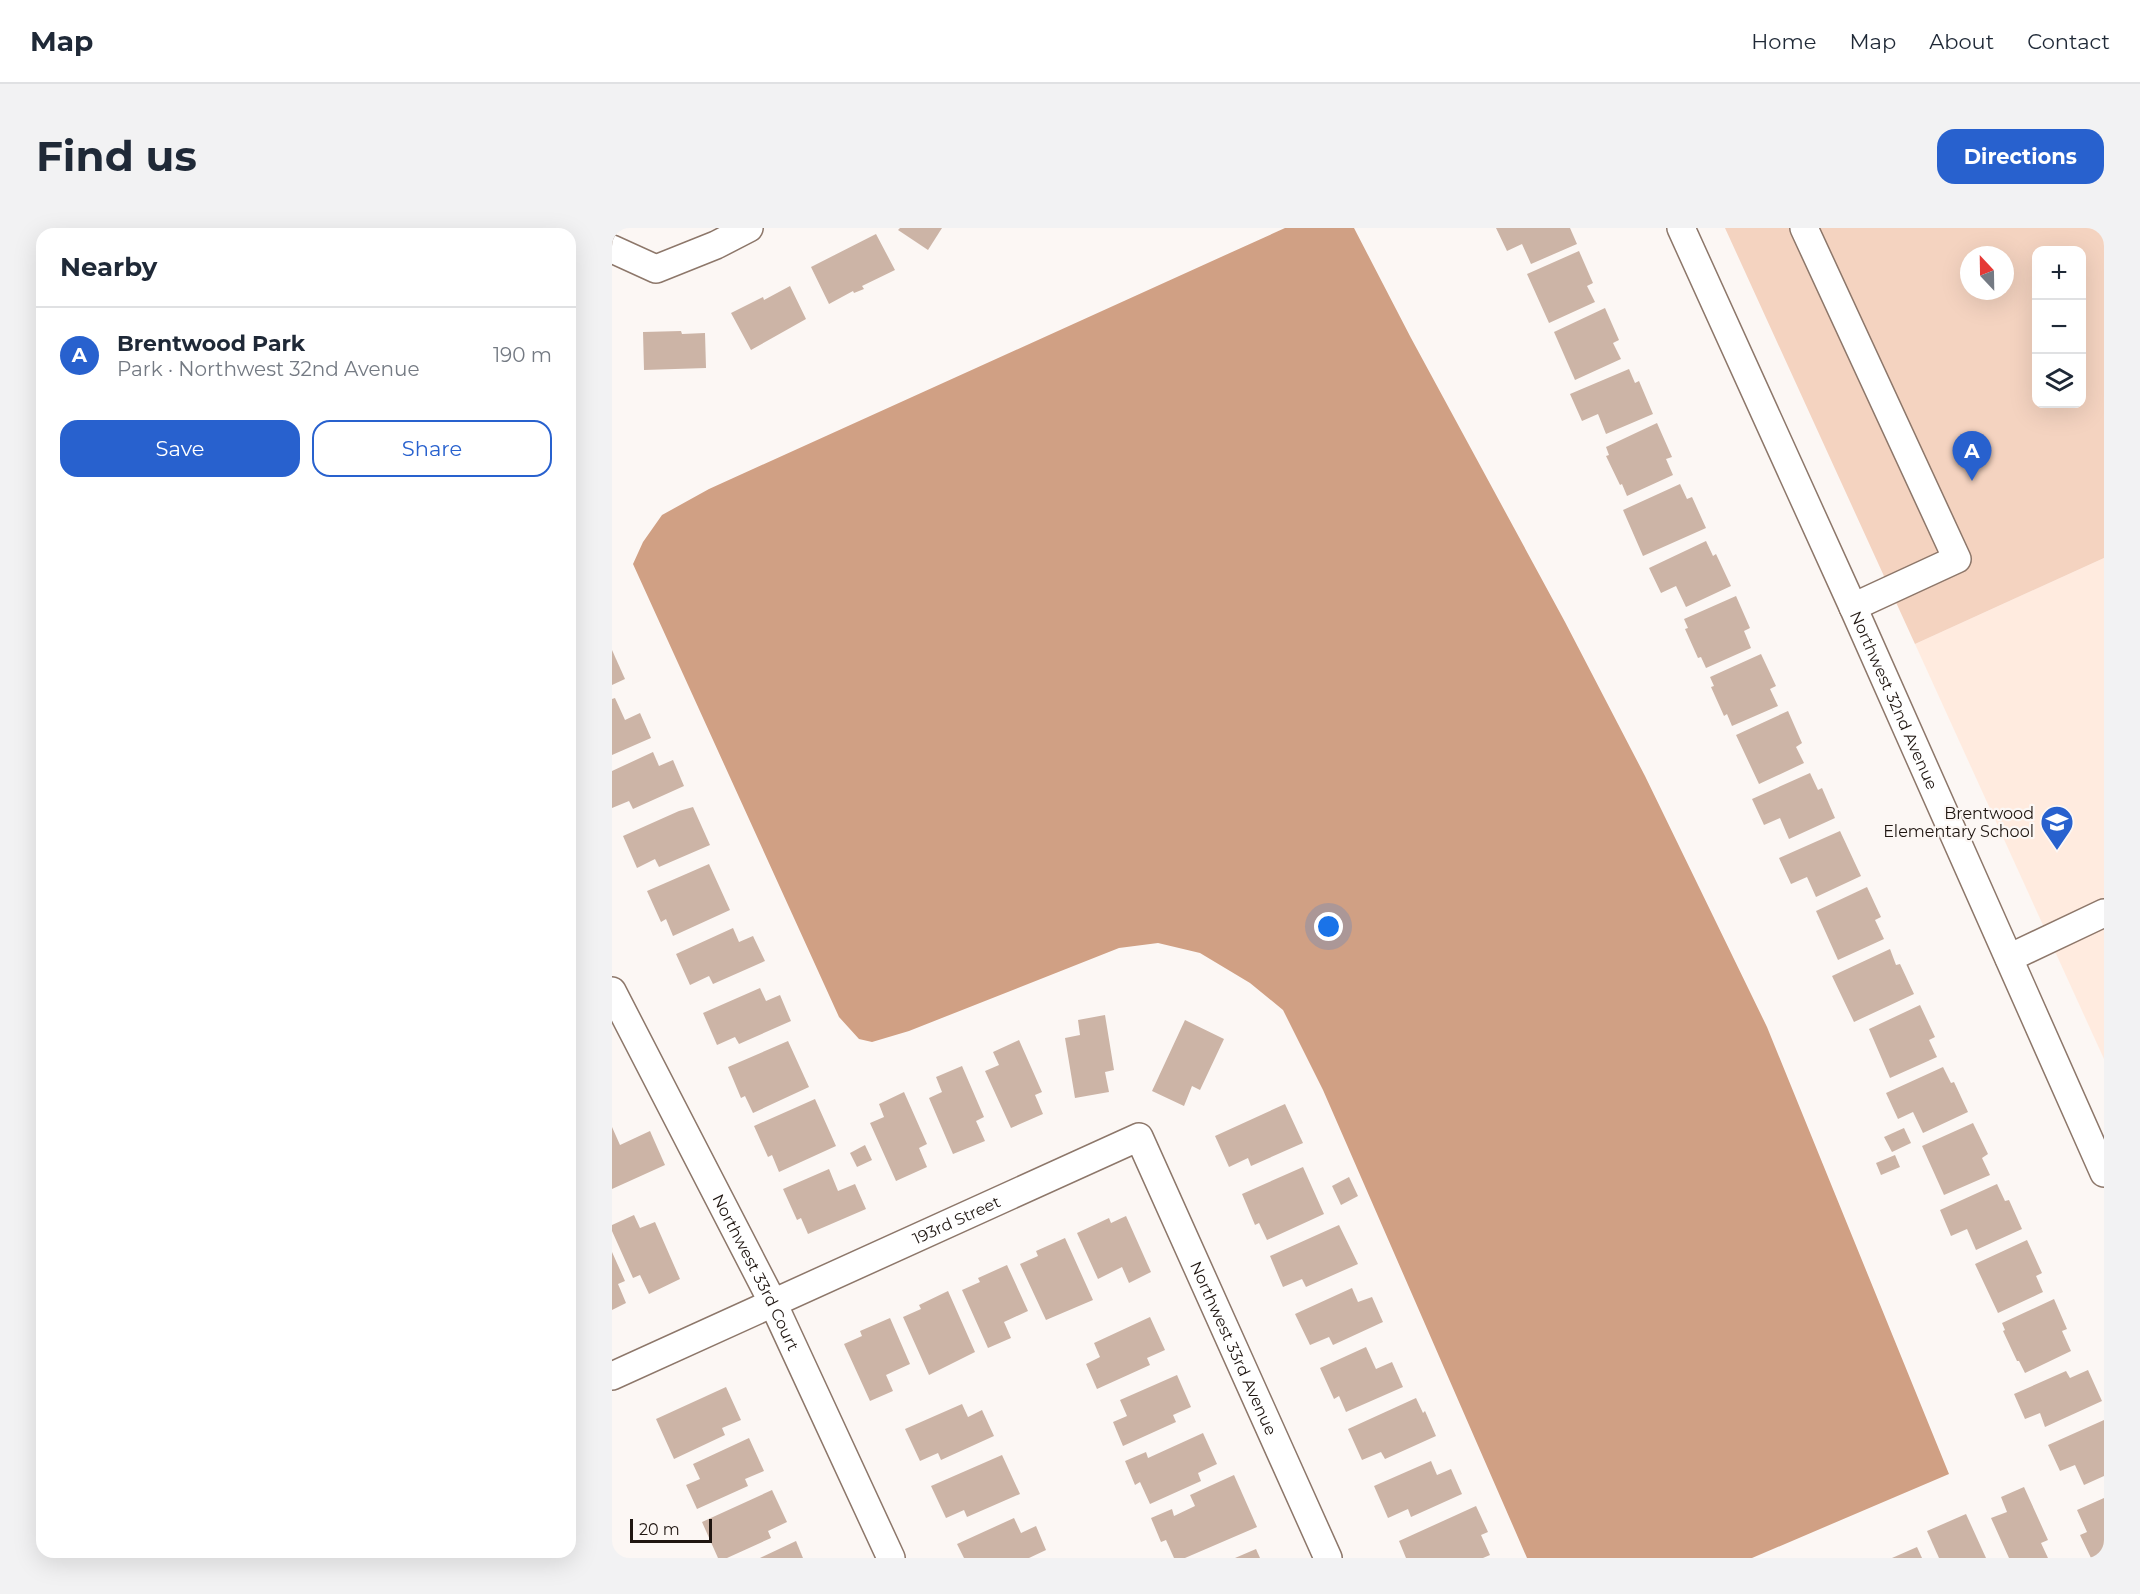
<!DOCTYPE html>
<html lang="en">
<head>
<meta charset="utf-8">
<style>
	:root { --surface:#fff; --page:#f2f2f3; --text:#1f2937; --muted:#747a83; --line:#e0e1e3; --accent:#2861ce }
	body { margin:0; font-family:Montserrat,sans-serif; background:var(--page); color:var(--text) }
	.controls { position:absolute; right:18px; top:18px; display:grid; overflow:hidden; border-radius:12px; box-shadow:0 6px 24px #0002 }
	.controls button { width:54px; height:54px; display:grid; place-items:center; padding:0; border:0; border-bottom:2px solid var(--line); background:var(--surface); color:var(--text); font:30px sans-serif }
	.compass { position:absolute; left:1348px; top:18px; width:54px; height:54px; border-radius:50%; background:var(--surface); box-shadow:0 6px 24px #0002; rotate:338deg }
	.scale { position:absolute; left:18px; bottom:15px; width:82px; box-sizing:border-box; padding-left:6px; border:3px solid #1f1611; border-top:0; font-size:16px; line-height:21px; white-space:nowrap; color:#1f1611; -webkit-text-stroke:4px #fcf7f4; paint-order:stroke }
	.you { position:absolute; left:717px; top:699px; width:21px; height:21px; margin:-15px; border:4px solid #fff; border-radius:50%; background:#1a73e8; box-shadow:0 0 0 9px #1a73e833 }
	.badge { display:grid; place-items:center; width:39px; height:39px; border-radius:50%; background:var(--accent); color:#fff; font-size:20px; font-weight:700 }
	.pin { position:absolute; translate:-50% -50px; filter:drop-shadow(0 2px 3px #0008) }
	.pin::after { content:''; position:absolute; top:32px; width:21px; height:18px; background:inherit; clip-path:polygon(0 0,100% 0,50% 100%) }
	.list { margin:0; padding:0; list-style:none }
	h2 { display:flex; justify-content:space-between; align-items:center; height:78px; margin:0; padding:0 24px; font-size:26px }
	h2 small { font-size:20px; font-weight:400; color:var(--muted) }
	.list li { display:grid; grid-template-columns:39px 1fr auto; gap:18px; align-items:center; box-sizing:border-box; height:96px; padding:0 24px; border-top:2px solid var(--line) }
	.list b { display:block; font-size:22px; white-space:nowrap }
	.list p { margin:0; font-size:20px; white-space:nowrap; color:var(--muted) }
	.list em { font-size:20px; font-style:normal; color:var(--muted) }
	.actions { display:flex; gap:12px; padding:18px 24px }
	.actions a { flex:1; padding:14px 0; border:2px solid var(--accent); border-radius:18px; text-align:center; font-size:21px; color:var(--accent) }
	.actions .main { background:var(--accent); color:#fff }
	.icon { flex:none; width:33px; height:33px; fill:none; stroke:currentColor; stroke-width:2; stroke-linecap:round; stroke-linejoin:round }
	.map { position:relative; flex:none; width:1492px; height:1330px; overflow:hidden; border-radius:18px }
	header { display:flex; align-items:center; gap:36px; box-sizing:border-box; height:84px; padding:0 30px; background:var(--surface); border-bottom:2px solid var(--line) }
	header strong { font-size:28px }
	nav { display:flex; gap:33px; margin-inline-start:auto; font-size:21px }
	.intro { display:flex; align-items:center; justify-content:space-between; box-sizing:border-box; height:144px; padding:0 36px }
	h1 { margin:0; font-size:42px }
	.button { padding:15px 27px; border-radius:18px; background:var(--accent); color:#fff; font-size:21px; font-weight:700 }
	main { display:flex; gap:36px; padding:0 36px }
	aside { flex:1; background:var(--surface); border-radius:18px; box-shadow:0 6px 24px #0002 }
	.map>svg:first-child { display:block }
</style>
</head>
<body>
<header>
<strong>Map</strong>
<nav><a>Home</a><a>Map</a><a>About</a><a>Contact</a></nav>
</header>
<div class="intro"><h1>Find us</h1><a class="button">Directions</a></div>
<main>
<aside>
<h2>Nearby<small></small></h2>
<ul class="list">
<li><span class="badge">A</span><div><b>Brentwood Park</b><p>Park · Northwest 32nd Avenue</p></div><em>190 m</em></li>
</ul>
<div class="actions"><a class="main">Save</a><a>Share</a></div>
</aside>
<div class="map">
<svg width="1492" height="1330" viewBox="0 0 1492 1330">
	<rect width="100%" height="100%" fill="#fcf7f4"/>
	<polygon fill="#ffebdf" points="1492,330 1492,831 1303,416"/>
	<path fill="#f4d3c0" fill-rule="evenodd" d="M1113 0H1492V330L1303 416ZM1424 22H1470V176H1424ZM1357 27H1393V63H1357Z"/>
	<polygon fill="#d0a084" points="673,0 742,0 799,110 953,394 1033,548 1155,799 1337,1246 1140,1330 915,1330 711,862 671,782 638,755 588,725 546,715 507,720 297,803 260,814 247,811 227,789 21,336 31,314 50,287 97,261"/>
	<g fill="#ccb4a6">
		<polygon points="288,0 330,0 316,22 286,2"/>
		<polygon points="884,0 958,0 965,16 919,36 910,16 895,23"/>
		<polygon points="264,6 283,42 250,58 252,61 242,65 241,63 217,76 199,39"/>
		<polygon points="967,23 981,55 975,58 983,74 937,95 915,46"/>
		<polygon points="178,58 194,91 139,122 119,85 151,69 152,72"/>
		<polygon points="993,80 1007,112 1001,115 1009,131 963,152 942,104"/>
		<polygon points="69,103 70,106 93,105 94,140 32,142 31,104"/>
		<polygon points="1017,141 1023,155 1027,153 1041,186 994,206 986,186 970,193 958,166"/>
		<polygon points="1045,195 1060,229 1054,231 1061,247 1015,268 1010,256 1008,257 994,228 997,227 994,219"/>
		<polygon points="1068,256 1075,271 1080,269 1094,300 1031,328 1011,282"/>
		<polygon points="1094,313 1101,328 1104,326 1119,358 1074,379 1064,358 1049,365 1037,340"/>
		<polygon points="1124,368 1138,400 1132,403 1139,420 1094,440 1089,429 1086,430 1073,401 1076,400 1072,391"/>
		<polygon points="0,422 13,451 0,457"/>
		<polygon points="1149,426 1164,458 1158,461 1166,478 1120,498 1115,486 1112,488 1099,459 1102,458 1098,449"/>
		<polygon points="3,470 13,492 28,485 39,510 0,527 0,471"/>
		<polygon points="1176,483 1190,515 1184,519 1192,535 1147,556 1124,507"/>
		<polygon points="41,524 47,538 61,532 72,558 21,581 17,573 0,580 0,543"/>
		<polygon points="1198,545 1206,562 1210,560 1223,590 1177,611 1168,590 1152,597 1140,571"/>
		<polygon points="81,579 98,617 47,639 43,631 25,640 11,608 67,583"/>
		<polygon points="1228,603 1249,648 1204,669 1195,649 1179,656 1167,630"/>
		<polygon points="97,636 118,682 61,708 54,691 49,694 35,663"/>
		<polygon points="1255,659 1269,689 1263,692 1272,711 1226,732 1204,683"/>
		<polygon points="121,700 127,714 141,708 153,733 101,756 97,748 78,757 64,726"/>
		<polygon points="1278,721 1284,737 1288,736 1302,766 1242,794 1220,748"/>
		<polygon points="148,760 154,773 168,767 179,793 127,816 123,809 105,817 91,785"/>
		<polygon points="1308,777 1323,809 1317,812 1325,829 1278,850 1257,801"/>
		<polygon points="493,787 502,842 493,844 497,864 463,870 453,810 468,807 466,792"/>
		<polygon points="573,792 612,811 588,862 580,858 572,878 540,863"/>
		<polygon points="407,812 430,864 423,867 431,886 399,900 373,843 387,837 381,824"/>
		<polygon points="176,813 197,859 141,885 133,868 129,870 116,839"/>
		<polygon points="350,838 372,889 364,893 373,913 341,926 317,870 330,864 324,849"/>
		<polygon points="1331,839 1339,855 1342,854 1356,884 1311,905 1301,884 1286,891 1274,865"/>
		<polygon points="292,864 315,916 307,920 315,939 284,953 258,895 272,889 267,876"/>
		<polygon points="203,871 224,918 167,944 160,927 156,929 142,898"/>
		<polygon points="673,876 691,915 639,938 636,930 617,939 603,908"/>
		<polygon points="1361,895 1376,926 1370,930 1378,947 1332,967 1310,918"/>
		<polygon points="0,899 8,917 38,903 53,937 0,961"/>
		<polygon points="1292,900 1299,915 1280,924 1272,909"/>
		<polygon points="253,917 260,932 245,939 238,925"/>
		<polygon points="1283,927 1288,939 1269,947 1264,935"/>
		<polygon points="691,939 712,986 655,1012 647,995 643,997 630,966"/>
		<polygon points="217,941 226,963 243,956 254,981 196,1006 189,990 185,992 171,961"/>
		<polygon points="737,949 746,968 729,977 720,958"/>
		<polygon points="1385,956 1393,973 1397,972 1410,1001 1364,1022 1355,1001 1339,1008 1328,982"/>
		<polygon points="22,987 28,1000 43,994 68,1051 37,1066 28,1047 21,1050 0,1003 0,997"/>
		<polygon points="514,988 539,1044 517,1055 510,1039 486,1051 465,1005 497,990 499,995"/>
		<polygon points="727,997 746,1036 694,1059 690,1051 671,1059 658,1028"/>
		<polygon points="453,1010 481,1072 434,1092 408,1036 426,1028 424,1023"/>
		<polygon points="1415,1012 1430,1045 1424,1048 1431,1064 1386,1085 1363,1036"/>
		<polygon points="0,1024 13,1053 6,1056 14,1075 0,1082"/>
		<polygon points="395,1037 416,1083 392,1094 399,1110 376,1120 350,1062 368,1054 366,1050"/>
		<polygon points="740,1060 746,1074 760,1069 771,1094 721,1117 717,1109 698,1117 683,1086"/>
		<polygon points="336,1063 363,1124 317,1147 291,1089 309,1081 307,1077"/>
		<polygon points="1442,1071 1455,1101 1450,1103 1459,1123 1413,1145 1407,1133 1405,1133 1391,1103 1393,1102 1390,1095"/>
		<polygon points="538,1089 553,1122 535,1130 538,1137 485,1161 474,1136 488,1129 482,1115"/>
		<polygon points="278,1090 298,1136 274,1147 281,1163 258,1173 232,1116 250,1108 248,1103"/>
		<polygon points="754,1119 764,1141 780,1134 791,1159 734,1184 727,1168 722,1171 708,1140"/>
		<polygon points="1476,1142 1490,1173 1433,1199 1428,1185 1413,1191 1402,1166 1454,1143 1458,1150"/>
		<polygon points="565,1147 579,1179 561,1187 564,1194 511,1218 501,1194 515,1188 508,1172"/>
		<polygon points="114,1159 129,1192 110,1200 113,1207 62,1231 44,1191"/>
		<polygon points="804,1170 811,1185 813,1183 824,1208 773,1231 769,1224 750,1232 736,1201"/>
		<polygon points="350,1176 356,1189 370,1182 382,1208 329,1232 326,1225 308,1233 293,1201"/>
		<polygon points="1492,1192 1492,1248 1472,1257 1463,1237 1448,1243 1436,1217"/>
		<polygon points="591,1205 605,1236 586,1245 589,1253 538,1276 528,1254 523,1257 513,1233 534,1224 536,1230"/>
		<polygon points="137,1210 152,1243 133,1251 136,1258 85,1281 74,1257 88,1251 81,1236"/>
		<polygon points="390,1227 408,1266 355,1289 352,1282 334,1290 319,1258"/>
		<polygon points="819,1233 825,1247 839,1241 850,1266 799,1289 796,1281 776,1290 762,1258"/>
		<polygon points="622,1247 645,1299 573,1330 562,1330 554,1312 549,1314 539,1290 560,1281 562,1288 583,1278 578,1267"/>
		<polygon points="1412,1259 1436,1312 1429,1315 1436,1330 1397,1330 1379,1290 1395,1284 1389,1269"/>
		<polygon points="160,1262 175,1294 156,1303 159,1310 115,1330 106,1330 90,1294"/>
		<polygon points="1492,1270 1492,1326 1479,1330 1468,1307 1475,1304 1465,1282"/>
		<polygon points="864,1278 876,1304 869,1307 878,1327 871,1330 794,1330 787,1313"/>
		<polygon points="1354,1286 1374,1330 1327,1330 1315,1303"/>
		<polygon points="402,1290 409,1305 424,1298 434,1322 417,1330 352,1330 345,1316"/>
		<polygon points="184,1313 191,1330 148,1330"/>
		<polygon points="1305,1319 1310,1330 1280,1330"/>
		<polygon points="644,1321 648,1330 623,1330"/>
	</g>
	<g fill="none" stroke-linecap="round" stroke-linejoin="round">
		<defs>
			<g id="minor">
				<path id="s1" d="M1069 0 1241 379 1492 945"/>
				<polyline points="1192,0 1345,331 1241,379"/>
				<polyline points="0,21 44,41 104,17 137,0"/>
				<polyline points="1397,730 1492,685"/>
				<path id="s2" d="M0 763 161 1075 279 1330"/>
				<path id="s3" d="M0 1148 527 909 716 1330"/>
			</g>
		</defs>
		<use href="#minor" stroke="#8d776a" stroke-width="30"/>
		<use href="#minor" stroke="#fff" stroke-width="27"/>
	</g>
	<defs>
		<symbol id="school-pin" viewBox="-11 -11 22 30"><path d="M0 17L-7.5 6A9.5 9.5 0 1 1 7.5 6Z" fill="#2861ce" stroke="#fcf7f4"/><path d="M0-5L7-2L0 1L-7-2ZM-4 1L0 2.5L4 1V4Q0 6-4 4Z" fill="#fff"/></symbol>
	</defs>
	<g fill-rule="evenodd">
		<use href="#school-pin" x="1426" y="575" width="38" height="52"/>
	</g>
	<g text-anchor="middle" stroke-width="4.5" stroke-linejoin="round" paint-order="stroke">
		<g font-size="16" fill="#1f1611" stroke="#fcf7f4">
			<text dy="6" stroke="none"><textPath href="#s1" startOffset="518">Northwest 32nd Avenue</textPath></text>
			<text dy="6" stroke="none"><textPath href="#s3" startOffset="378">193rd Street</textPath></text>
			<text dy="6" stroke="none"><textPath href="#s2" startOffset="316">Northwest 33rd Court</textPath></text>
			<text dy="6" stroke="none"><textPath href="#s3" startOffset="810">Northwest 33rd Avenue</textPath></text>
		</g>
		<g font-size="16" fill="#1f1611" stroke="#fcf7f4" text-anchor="end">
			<text x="1422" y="591">Brentwood<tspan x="1422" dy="18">Elementary School</tspan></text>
		</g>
	</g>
</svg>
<div class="controls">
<button>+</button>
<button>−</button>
<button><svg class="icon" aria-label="layers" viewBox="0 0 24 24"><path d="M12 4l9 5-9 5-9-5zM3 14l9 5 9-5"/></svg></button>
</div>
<svg class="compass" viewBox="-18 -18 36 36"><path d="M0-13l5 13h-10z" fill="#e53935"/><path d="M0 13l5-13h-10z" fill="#747a83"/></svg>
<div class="scale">20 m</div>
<div class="you"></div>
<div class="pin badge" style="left:1360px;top:253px">A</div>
</div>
</main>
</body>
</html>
